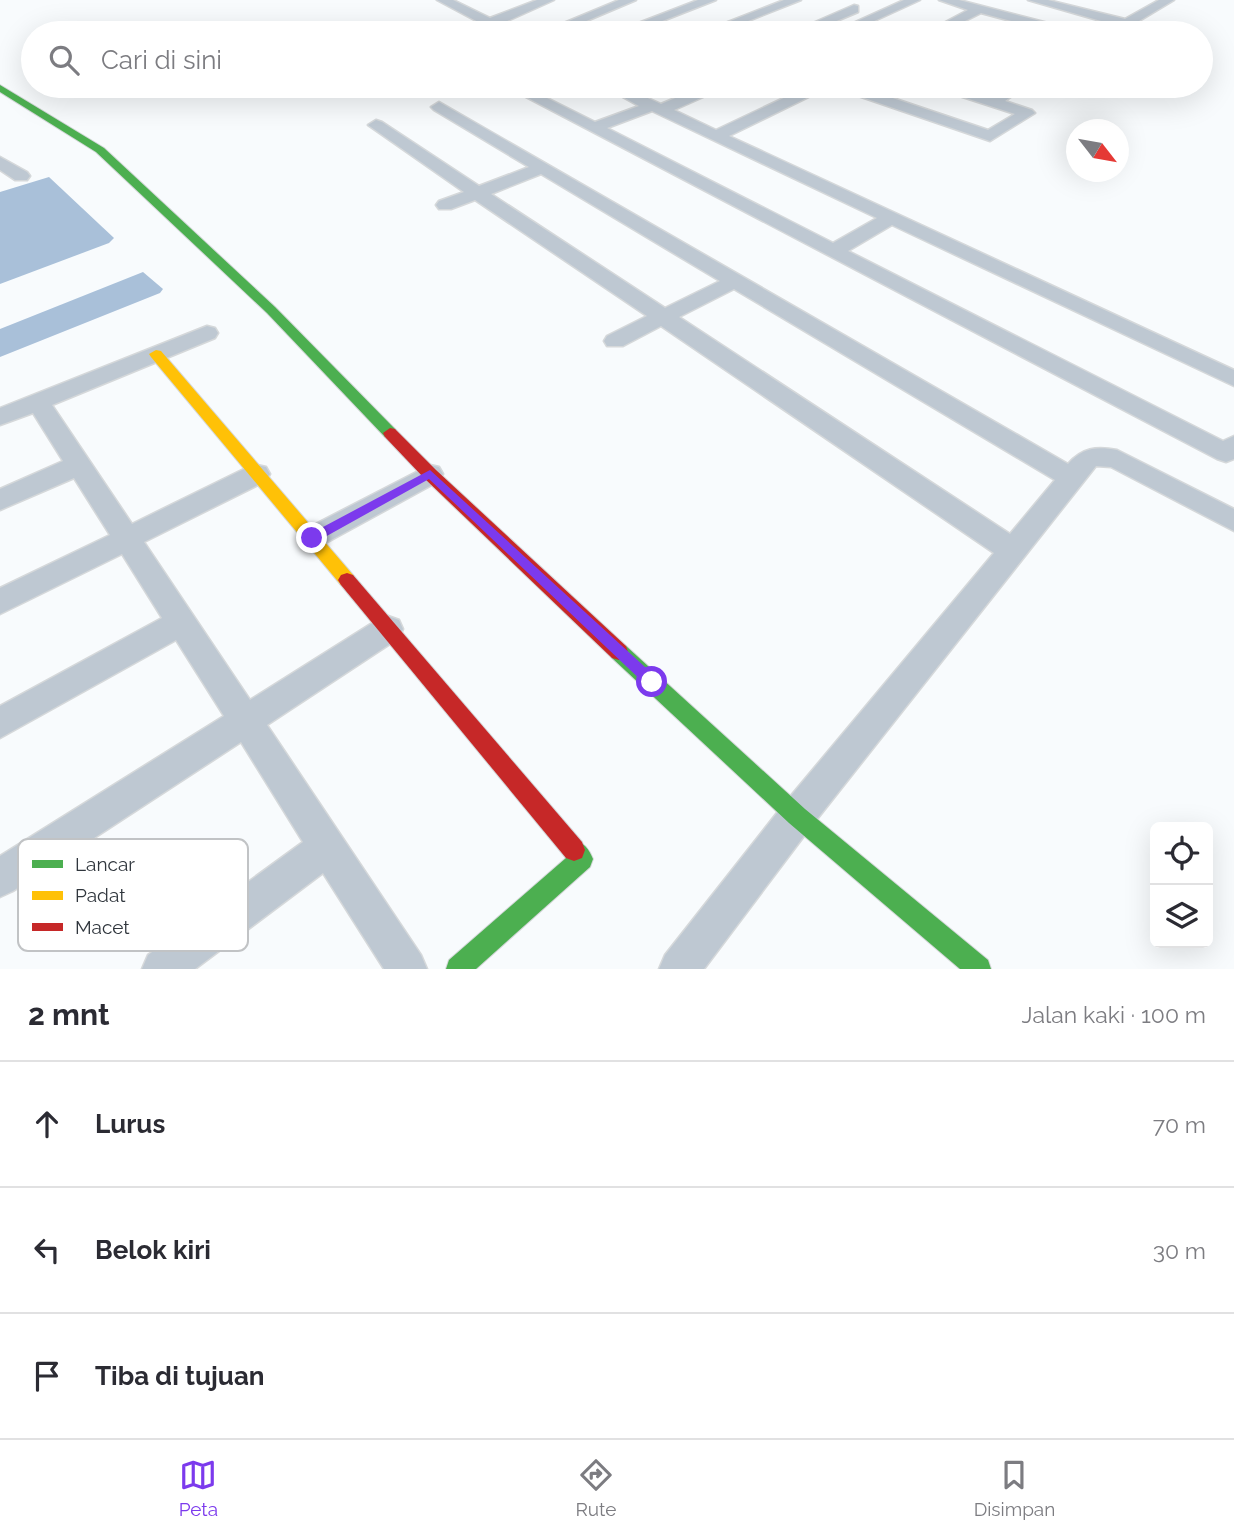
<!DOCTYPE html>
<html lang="id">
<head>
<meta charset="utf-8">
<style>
	:root { --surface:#fff; --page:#f7f7f7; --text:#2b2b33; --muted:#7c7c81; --line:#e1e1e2; --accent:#7c3aed }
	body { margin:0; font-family:Raleway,sans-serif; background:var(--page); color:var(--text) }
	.controls { position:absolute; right:21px; bottom:21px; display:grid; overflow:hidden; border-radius:10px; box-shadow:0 7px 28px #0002 }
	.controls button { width:63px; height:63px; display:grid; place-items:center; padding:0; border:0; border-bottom:2px solid var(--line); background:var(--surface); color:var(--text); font:35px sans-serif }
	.compass { position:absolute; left:1066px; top:119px; width:63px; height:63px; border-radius:50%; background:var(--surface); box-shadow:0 7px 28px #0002; rotate:121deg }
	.stop { position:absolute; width:21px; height:21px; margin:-16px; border:5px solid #7c3aed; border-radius:50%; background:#fff }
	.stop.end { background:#7c3aed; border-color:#fff; box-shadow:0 2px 7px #0008 }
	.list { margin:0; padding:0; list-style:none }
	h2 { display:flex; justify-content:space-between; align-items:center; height:91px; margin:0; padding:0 28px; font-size:30px }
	h2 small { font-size:23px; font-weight:400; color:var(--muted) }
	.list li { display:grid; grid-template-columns:46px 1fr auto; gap:21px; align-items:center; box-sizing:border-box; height:126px; padding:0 28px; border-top:2px solid var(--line) }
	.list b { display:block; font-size:26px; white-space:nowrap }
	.list em { font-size:23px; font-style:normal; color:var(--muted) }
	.icon { flex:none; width:38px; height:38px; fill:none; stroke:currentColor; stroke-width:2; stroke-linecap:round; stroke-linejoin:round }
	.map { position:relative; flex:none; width:1234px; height:969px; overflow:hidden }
	.search { position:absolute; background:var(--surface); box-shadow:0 7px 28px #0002; left:21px; right:21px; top:21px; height:77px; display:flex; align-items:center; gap:18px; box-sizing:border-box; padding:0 24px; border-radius:38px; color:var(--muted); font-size:26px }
	.sheet { height:469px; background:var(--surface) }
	nav { display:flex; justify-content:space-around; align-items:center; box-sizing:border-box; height:98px; border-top:2px solid var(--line); background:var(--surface); font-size:19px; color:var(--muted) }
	nav a { display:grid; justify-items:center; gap:4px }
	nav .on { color:var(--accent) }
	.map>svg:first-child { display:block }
</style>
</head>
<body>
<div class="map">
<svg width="1234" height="969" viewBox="0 0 1234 969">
	<rect width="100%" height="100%" fill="#f8fbfd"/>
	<g fill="#a9c0d9">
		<polygon points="49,177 114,238 109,243 0,284 0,192"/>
		<polygon points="143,272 163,289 160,293 0,357 0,329"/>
	</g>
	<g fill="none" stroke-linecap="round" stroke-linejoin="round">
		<defs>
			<g id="street">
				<polygon points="437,0 453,0 490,18 537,0 554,0 494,27 504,33 481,31 479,28 482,24"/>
				<polygon points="619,0 636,0 558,33 540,33"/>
				<polygon points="698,0 716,0 647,27 642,28 636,24"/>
				<polygon points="784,0 801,0 718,33 700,33"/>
				<polygon points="904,0 920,0 848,33 831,33"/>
				<polygon points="939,0 959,0 1075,30 1077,33 1056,33 981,13 941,33 925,33 968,10"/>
				<polygon points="1028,0 1048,0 1125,19 1159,0 1174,0 1119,33 1105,32 1115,25"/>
				<polygon points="854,5 858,6 858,12 808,33 790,33"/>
				<path d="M505 86H523L595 122 639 106 603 86H621L661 104 704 86H723L721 89 674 110 716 130 809 86H827L825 89 729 136 1234 370V386L892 225 848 251 1223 441 1234 436V459L1226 462 1217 459ZM652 111 877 218 833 243 607 128Z"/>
				<polygon points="836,86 857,86 988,130 1015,114 938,89 936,86 957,86 991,96 1009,86 1026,86 1005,101 1032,110 1035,113 990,141 838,89"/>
				<path d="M439 102 1068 464C1082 448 1096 446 1117 450L1234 509V531L1111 467 1096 466 810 828 704 969H659L665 955 784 804 994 553 661 326 623 346H607L604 341 607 336 647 316 475 200 451 209H439L436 205 439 201 464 192 368 125 376 120 382 122 479 186 529 167 434 110 431 107ZM541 174 720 281 665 308 491 194ZM734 289 1055 480 1010 534 679 317Z"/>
				<polygon points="0,157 27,172 30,176 27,180 15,180 0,170"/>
				<polygon points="207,326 215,328 218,333 215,338 52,405 132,524 248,467 257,465 266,467 270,474 266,481 144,542 250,700 377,620 388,616 399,620 403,629 399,638 267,725 421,955 427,969 384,969 323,873 195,969 142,969 148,955 303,842 241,742 13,891 0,897 0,856 224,716 176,640 0,738 0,706 162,618 122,554 0,614 0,588 110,535 74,478 0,510 0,489 63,461 33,413 0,425 0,408"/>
				<polygon points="430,465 439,467 443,474 439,481 322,545 312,549 302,545 298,538 302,531"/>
			</g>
			<g id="fast">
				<polygon points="0,85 104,148 275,307 395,429 397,433 395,437 385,437 267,313 96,152 0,92"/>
				<polygon points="619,644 626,646 805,809 988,960 991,969 960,969 789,823 612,658 610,652 612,646"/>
				<path d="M574 839C584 843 589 849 593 859L590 867 476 969H446L449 960 566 858 563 850 566 842Z"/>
			</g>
			<polygon id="slow" points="156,350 161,351 353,575 356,580 353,585 347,587 341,585 151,357 149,354"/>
			<g id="jam">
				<polygon points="390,428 395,429 436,470 626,646 628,652 626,658 619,660 612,658 424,478 385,437 383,433"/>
				<polygon points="347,573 353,575 582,842 585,850 582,858 574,861 566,858 341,585 338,580 341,575"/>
			</g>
		</defs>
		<use href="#street" stroke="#d5d8da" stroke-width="3"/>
		<use href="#fast" stroke="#d5d8da" stroke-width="2"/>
		<use href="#slow" stroke="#d5d8da" stroke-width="2"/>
		<use href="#jam" stroke="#d5d8da" stroke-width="2"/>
		<use href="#street" fill="#bec8d2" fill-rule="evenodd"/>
		<use href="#fast" fill="#4caf50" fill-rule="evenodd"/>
		<use href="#slow" fill="#ffc107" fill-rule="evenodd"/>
		<use href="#jam" fill="#c62828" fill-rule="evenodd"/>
	</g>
	<polygon fill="#7c3aed" points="430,470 657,678 657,686 647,686 429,479 316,542 308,542 308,535"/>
	<rect x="18" y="839" width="230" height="112" rx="10" fill="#fff" stroke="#c1c3c5" stroke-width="2"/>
	<rect x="32" y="860" width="31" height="8" fill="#4caf50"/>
	<rect x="32" y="891" width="31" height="9" fill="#ffc107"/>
	<rect x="32" y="923" width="31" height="8" fill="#c62828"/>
	<g font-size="19" fill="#30363d">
		<text x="75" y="871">Lancar</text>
		<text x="75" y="902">Padat</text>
		<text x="75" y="934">Macet</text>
	</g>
</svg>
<div class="controls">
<button><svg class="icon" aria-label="locate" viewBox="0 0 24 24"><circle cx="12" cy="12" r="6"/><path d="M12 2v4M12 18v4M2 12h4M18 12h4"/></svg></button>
<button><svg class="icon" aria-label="layers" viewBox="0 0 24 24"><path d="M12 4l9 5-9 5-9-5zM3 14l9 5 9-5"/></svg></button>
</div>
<svg class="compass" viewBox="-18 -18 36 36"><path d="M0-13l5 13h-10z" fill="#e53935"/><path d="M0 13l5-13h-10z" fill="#7c7c81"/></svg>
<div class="stop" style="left:652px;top:682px"></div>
<div class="stop end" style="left:312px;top:538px"></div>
<div class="search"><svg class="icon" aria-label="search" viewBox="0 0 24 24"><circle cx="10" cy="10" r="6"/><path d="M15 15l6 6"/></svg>Cari di sini</div>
</div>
<section class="sheet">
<h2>2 mnt<small>Jalan kaki · 100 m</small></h2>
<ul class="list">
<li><svg class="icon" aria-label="ahead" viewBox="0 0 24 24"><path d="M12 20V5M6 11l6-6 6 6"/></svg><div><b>Lurus</b></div><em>70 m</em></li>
<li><svg class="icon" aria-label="left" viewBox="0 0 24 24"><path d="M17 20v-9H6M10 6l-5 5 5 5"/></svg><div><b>Belok kiri</b></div><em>30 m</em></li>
<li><svg class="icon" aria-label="arrive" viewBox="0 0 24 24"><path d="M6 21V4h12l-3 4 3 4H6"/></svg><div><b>Tiba di tujuan</b></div></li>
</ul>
</section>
<nav>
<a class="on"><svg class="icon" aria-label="map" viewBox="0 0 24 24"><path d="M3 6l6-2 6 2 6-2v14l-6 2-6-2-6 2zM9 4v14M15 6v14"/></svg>Peta</a>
<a><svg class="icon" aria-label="directions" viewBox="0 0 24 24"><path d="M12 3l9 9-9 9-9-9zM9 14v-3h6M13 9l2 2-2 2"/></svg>Rute</a>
<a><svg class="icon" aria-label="saved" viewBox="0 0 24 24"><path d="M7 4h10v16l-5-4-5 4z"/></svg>Disimpan</a>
</nav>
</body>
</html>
